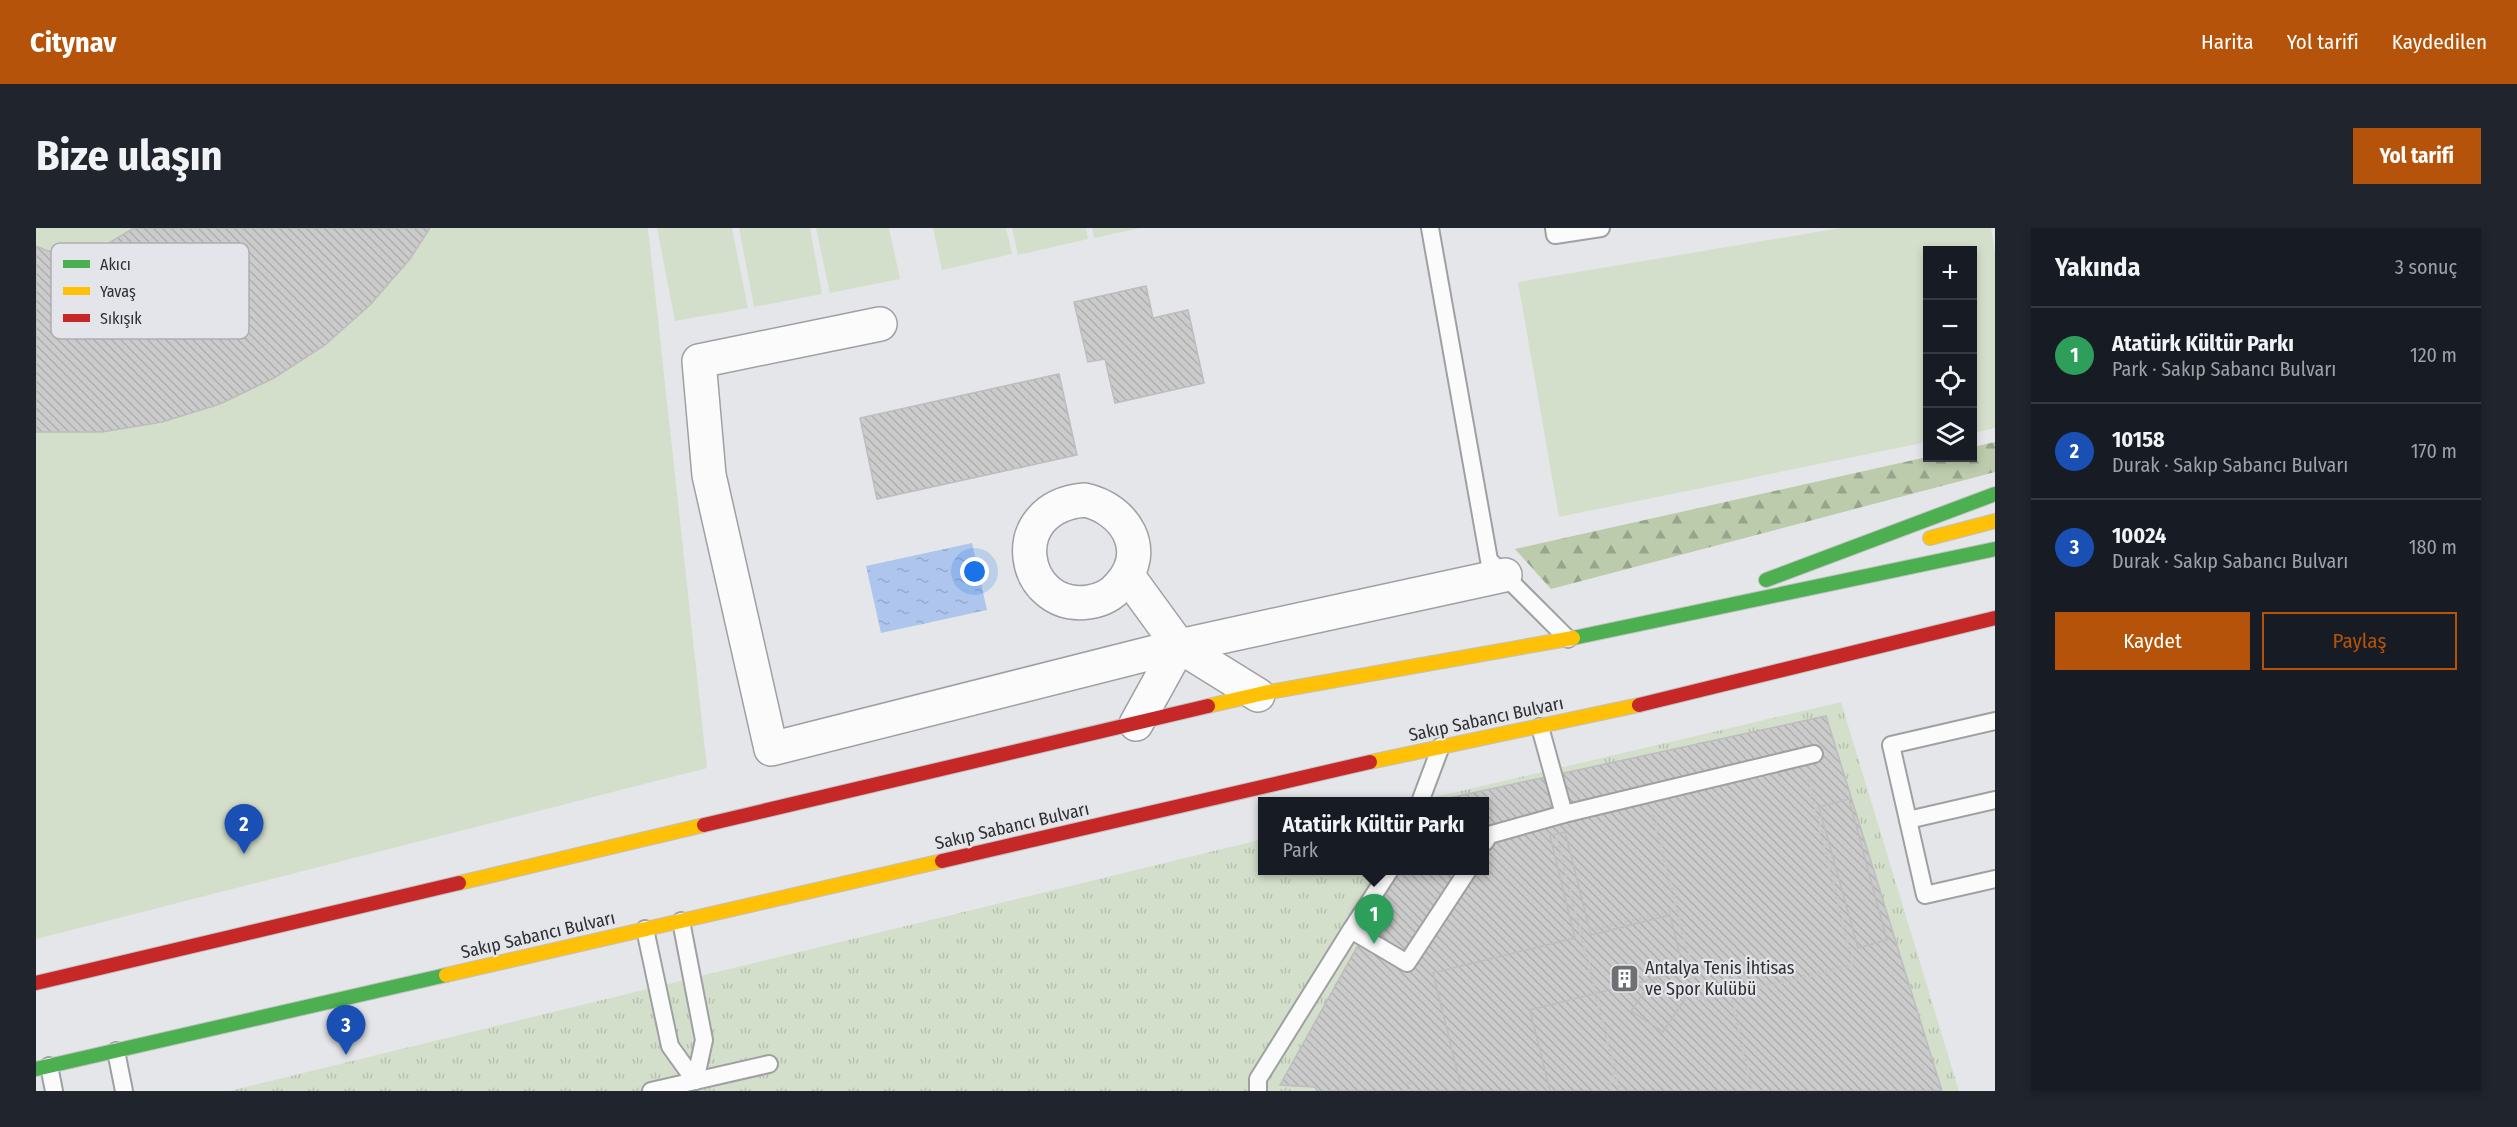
<!DOCTYPE html>
<html lang="tr">
<head>
<meta charset="utf-8">
<style>
	:root { --surface:#171b24; --page:#20242c; --text:#f1f3f6; --muted:#9ea1a6; --line:#363941; --accent:#b45309 }
	body { margin:0; font-family:"Fira Sans Condensed",sans-serif; background:var(--page); color:var(--text) }
	.controls { position:absolute; right:18px; top:18px; display:grid; overflow:hidden; border-radius:0px; box-shadow:0 3px 9px #0003 }
	.controls button { width:54px; height:54px; display:grid; place-items:center; padding:0; border:0; border-bottom:2px solid var(--line); background:var(--surface); color:var(--text); font:30px sans-serif }
	.you { position:absolute; left:939px; top:344px; width:21px; height:21px; margin:-15px; border:4px solid #fff; border-radius:50%; background:#1a73e8; box-shadow:0 0 0 9px #1a73e833 }
	.badge { display:grid; place-items:center; width:39px; height:39px; border-radius:50%; background:var(--accent); color:#fff; font-size:20px; font-weight:700 }
	.pin { position:absolute; translate:-50% -50px; filter:drop-shadow(0 2px 3px #0008) }
	.pin::after { content:''; position:absolute; top:32px; width:21px; height:18px; background:inherit; clip-path:polygon(0 0,100% 0,50% 100%) }
	.popup { position:absolute; left:1222px; top:569px; width:231px; height:78px; box-sizing:border-box; display:grid; place-content:center; border-radius:0px; background:var(--surface); filter:drop-shadow(0 2px 4px #0005); font-size:20px; white-space:nowrap; color:var(--muted) }
	.popup b { font-size:22px; color:var(--text) }
	.popup::after { content:''; position:absolute; left:50%; top:100%; margin-left:-12px; border:12px solid transparent; border-top-color:var(--surface) }
	.list { margin:0; padding:0; list-style:none }
	h2 { display:flex; justify-content:space-between; align-items:center; height:78px; margin:0; padding:0 24px; font-size:26px }
	h2 small { font-size:20px; font-weight:400; color:var(--muted) }
	.list li { display:grid; grid-template-columns:39px 1fr auto; gap:18px; align-items:center; box-sizing:border-box; height:96px; padding:0 24px; border-top:2px solid var(--line) }
	.list b { display:block; font-size:22px; white-space:nowrap }
	.list p { margin:0; font-size:20px; white-space:nowrap; color:var(--muted) }
	.list em { font-size:20px; font-style:normal; color:var(--muted) }
	.actions { display:flex; gap:12px; padding:18px 24px }
	.actions a { flex:1; padding:14px 0; border:2px solid var(--accent); border-radius:0px; text-align:center; font-size:21px; color:var(--accent) }
	.actions .main { background:var(--accent); color:#fff }
	.icon { flex:none; width:33px; height:33px; fill:none; stroke:currentColor; stroke-width:2; stroke-linecap:round; stroke-linejoin:round }
	.map { position:relative; flex:none; width:1959px; height:863px; overflow:hidden; border-radius:0px }
	header { display:flex; align-items:center; gap:36px; box-sizing:border-box; height:84px; padding:0 30px; background:var(--accent); color:#fff }
	header strong { font-size:28px }
	nav { display:flex; gap:33px; margin-inline-start:auto; font-size:21px }
	.intro { display:flex; align-items:center; justify-content:space-between; box-sizing:border-box; height:144px; padding:0 36px }
	h1 { margin:0; font-size:42px }
	.button { padding:15px 27px; border-radius:0px; background:var(--accent); color:#fff; font-size:21px; font-weight:700 }
	main { display:flex; gap:36px; padding:0 36px }
	aside { flex:1; background:var(--surface); border-radius:0px; box-shadow:0 3px 9px #0003 }
	.map>svg:first-child { display:block }
</style>
</head>
<body>
<header>
<strong>Citynav</strong>
<nav><a>Harita</a><a>Yol tarifi</a><a>Kaydedilen</a></nav>
</header>
<div class="intro"><h1>Bize ulaşın</h1><a class="button">Yol tarifi</a></div>
<main>
<div class="map">
<svg width="1959" height="863" viewBox="0 0 1959 863">
	<defs>
		<pattern id="forest-firs" width="22" height="20" patternUnits="userSpaceOnUse" patternTransform="scale(1.5)"><rect width="22" height="20" fill="#bbcbab"/><path d="M5 1l3.5 6h-7zM16 11l3.5 6h-7z" fill="#98a58c"/></pattern>
		<pattern id="park-tufts" width="24" height="20" patternUnits="userSpaceOnUse" patternTransform="scale(1.5)"><rect width="24" height="20" fill="#d4dfcb"/><path d="M3 7l-1-3M5 7V3M7 7l1-3M15 17l-1-3M17 17v-4M19 17l1-3" fill="none" stroke="#b6c0af"/></pattern>
		<pattern id="water-ripples" width="26" height="14" patternUnits="userSpaceOnUse" patternTransform="scale(1.5)"><rect width="26" height="14" fill="#aec6ed"/><path d="M2 4q2-2 4 0t4 0M15 11q2-2 4 0t4 0" fill="none" stroke="#96aacc"/></pattern>
		<pattern id="building-back-hatch" width="6" height="6" patternUnits="userSpaceOnUse" patternTransform="scale(1.5)"><rect width="6" height="6" fill="#cbcbcc"/><path d="M-1 5l2 2M0 0l6 6M5-1l2 2" fill="none" stroke="#afafb0"/></pattern>
	</defs>
	<rect width="100%" height="100%" fill="#e5e6e9"/>
	<g fill="#d4dfcb">
		<polygon points="0,0 612,0 671,540 0,711"/>
		<polygon points="621,0 696,0 712,80 639,93"/>
		<polygon points="703,0 774,0 786,66 718,79"/>
		<polygon points="780,0 853,0 864,51 794,65"/>
		<polygon points="897,0 970,0 976,26 906,42"/>
		<polygon points="976,0 1050,0 1052,11 982,27"/>
		<polygon points="1056,0 1104,0 1058,10"/>
		<polygon points="1804,0 1955,0 1959,25 1959,200 1937,205 1936,22 1892,22 1891,214 1523,289 1482,54"/>
	</g>
	<polygon fill="url(#forest-firs)" points="1959,214 1959,244 1515,361 1479,321 1891,229 1936,230 1937,219"/>
	<polygon fill="url(#park-tufts)" points="1805,474 1923,863 193,863 1227,611 1227,642 1449,642 1449,574 1382,573"/>
	<polygon fill="url(#water-ripples)" points="936,315 951,382 845,405 830,338"/>
	<g fill="url(#building-back-hatch)" stroke="#bdbdbe" stroke-width="1.5">
		<polygon points="98,0 394,0 374,31 334,77 289,117 238,150 184,176 126,194 66,204 0,204 0,18 12,23 66,19"/>
		<polygon points="1110,58 1117,90 1152,82 1168,155 1079,175 1069,131 1052,134 1038,74"/>
		<polygon points="1023,146 1041,227 841,271 824,190"/>
		<polygon points="1790,488 1906,863 1281,863 1279,859 1244,857 1364,642 1449,642 1449,574 1404,572"/>
		<polygon points="1813,571 1851,712 1822,720 1783,579"/>
		<polygon points="1529,604 1555,707 1634,687 1648,743 1494,782 1514,863 1426,863 1397,745 1539,710 1514,608"/>
		<polygon points="1618,750 1649,771 1627,804 1595,783"/>
	</g>
	<g fill="none" stroke-linecap="round" stroke-linejoin="round">
		<defs>
			<g id="lane">
				<polyline points="1394,0 1453,332 1532,411"/>
				<polyline points="1518,0 1519,7 1565,0"/>
				<polyline points="1959,493 1855,517 1889,667 1959,651"/>
				<polyline points="1384,574 1405,518"/>
				<polyline points="1528,586 1778,526"/>
				<polyline points="1872,592 1959,572"/>
				<polyline points="1449,614 1453,607 1528,586 1504,499"/>
				<polyline points="1354,642 1315,702 1371,735 1432,642"/>
				<polyline points="645,693 668,812 659,853"/>
				<polyline points="609,701 634,818 659,853"/>
				<polyline points="80,823 88,863"/>
				<polyline points="13,838 18,863"/>
				<polyline points="615,863 733,836"/>
				<polyline points="1222,863 1222,851 1315,702"/>
			</g>
			<g id="street">
				<polyline points="844,96 663,133 673,247 735,521 1143,418 1469,347"/>
				<path d="M1049 272C1089 281 1115 322 1084 357 1076 367 1066 372 1053 374 985 384 965 279 1049 272Z"/>
				<polyline points="1092,348 1143,418 1222,467"/>
				<polyline points="1100,496 1143,418"/>
			</g>
			<g id="fast">
				<polyline points="1730,352 1959,266"/>
				<polyline points="1537,410 1959,321"/>
				<polyline points="0,841 410,747"/>
			</g>
			<g id="slow">
				<polyline points="1894,310 1959,293"/>
				<polyline points="1172,478 1228,465 1537,410"/>
				<polyline points="1334,534 1603,477"/>
				<polyline points="423,655 668,597"/>
				<polyline points="410,747 906,633"/>
			</g>
			<g id="jam">
				<polyline points="1603,477 1959,390"/>
				<polyline points="668,597 1172,478"/>
				<polyline points="906,633 1334,534"/>
				<polyline points="0,755 423,655"/>
			</g>
		</defs>
		<use href="#lane" stroke="#9fa0a2" stroke-width="20"/>
		<use href="#street" stroke="#9fa0a2" stroke-width="36"/>
		<use href="#fast" stroke="#c0c1c2" stroke-width="16"/>
		<use href="#slow" stroke="#c0c1c2" stroke-width="16"/>
		<use href="#jam" stroke="#c0c1c2" stroke-width="16"/>
		<g stroke="#c5c5c5" stroke-width="4" stroke-dasharray="3 4.5" stroke-linecap="butt">
			<polyline points="1617,587 1664,772 1695,766"/>
			<polyline points="1521,610 1584,863"/>
			<polyline points="1545,704 1641,681"/>
			<polyline points="1372,854 1374,863"/>
			<polyline points="1569,863 1580,844"/>
			<polyline points="1716,863 1695,766 1817,737 1772,551"/>
		</g>
		<use href="#lane" stroke="#fbfbfc" stroke-width="16"/>
		<use href="#street" stroke="#fbfbfc" stroke-width="33"/>
		<use href="#fast" stroke="#4caf50" stroke-width="14"/>
		<use href="#slow" stroke="#ffc107" stroke-width="14"/>
		<use href="#jam" stroke="#c62828" stroke-width="14"/>
	</g>
	<defs>
		<symbol id="building-square" viewBox="-11 -11 22 22"><rect x="-9" y="-9" width="18" height="18" rx="4" fill="#6f7072" stroke="#e4e5ea"/><path d="M-4-6H4V6H1V3H-1V6H-4ZM-2.5-4.3h1.7v1.8h-1.7ZM.8-4.3h1.7v1.8H.8ZM-2.5-1h1.7V.8h-1.7ZM.8-1h1.7V.8H.8Z" fill="#fff"/></symbol>
	</defs>
	<g fill-rule="evenodd">
		<use href="#building-square" x="1572" y="734" width="33" height="33"/>
	</g>
	<g text-anchor="middle" stroke-width="4.5" stroke-linejoin="round" paint-order="stroke">
		<g font-size="18" fill="#303032" stroke="#e4e5ea">
			<text transform="translate(1450 491) rotate(-12)" y="6">Sakıp Sabancı Bulvarı</text>
			<text transform="translate(976 598) rotate(-13)" y="6">Sakıp Sabancı Bulvarı</text>
			<text transform="translate(502 707) rotate(-13)" y="6">Sakıp Sabancı Bulvarı</text>
		</g>
		<g font-size="18" fill="#303032" stroke="#e4e5ea" text-anchor="start">
			<text x="1609" y="746">Antalya Tenis İhtisas<tspan x="1609" dy="21">ve Spor Kulübü</tspan></text>
		</g>
	</g>
	<rect x="15" y="15" width="198" height="96" rx="9" fill="#e4e5ea" stroke="#aeafb3" stroke-width="1.5"/>
	<rect x="27" y="32" width="27" height="8" fill="#4caf50"/>
	<rect x="27" y="59" width="27" height="8" fill="#ffc107"/>
	<rect x="27" y="86" width="27" height="8" fill="#c62828"/>
	<g font-size="16" fill="#303032">
		<text x="64" y="42">Akıcı</text>
		<text x="64" y="69">Yavaş</text>
		<text x="64" y="96">Sıkışık</text>
	</g>
</svg>
<div class="controls">
<button>+</button>
<button>−</button>
<button><svg class="icon" aria-label="locate" viewBox="0 0 24 24"><circle cx="12" cy="12" r="6"/><path d="M12 2v4M12 18v4M2 12h4M18 12h4"/></svg></button>
<button><svg class="icon" aria-label="layers" viewBox="0 0 24 24"><path d="M12 4l9 5-9 5-9-5zM3 14l9 5 9-5"/></svg></button>
</div>
<div class="you"></div>
<div class="pin badge" style="left:1338px;top:716px;background:#2e9e5b">1</div>
<div class="popup"><b>Atatürk Kültür Parkı</b>Park</div>
<div class="pin badge" style="left:208px;top:626px;background:#1a4fb4">2</div>
<div class="pin badge" style="left:310px;top:827px;background:#1a4fb4">3</div>
</div>
<aside>
<h2>Yakında<small>3 sonuç</small></h2>
<ul class="list">
<li><span class="badge" style="background:#2e9e5b">1</span><div><b>Atatürk Kültür Parkı</b><p>Park · Sakıp Sabancı Bulvarı</p></div><em>120 m</em></li>
<li><span class="badge" style="background:#1a4fb4">2</span><div><b>10158</b><p>Durak · Sakıp Sabancı Bulvarı</p></div><em>170 m</em></li>
<li><span class="badge" style="background:#1a4fb4">3</span><div><b>10024</b><p>Durak · Sakıp Sabancı Bulvarı</p></div><em>180 m</em></li>
</ul>
<div class="actions"><a class="main">Kaydet</a><a>Paylaş</a></div>
</aside>
</main>
</body>
</html>
